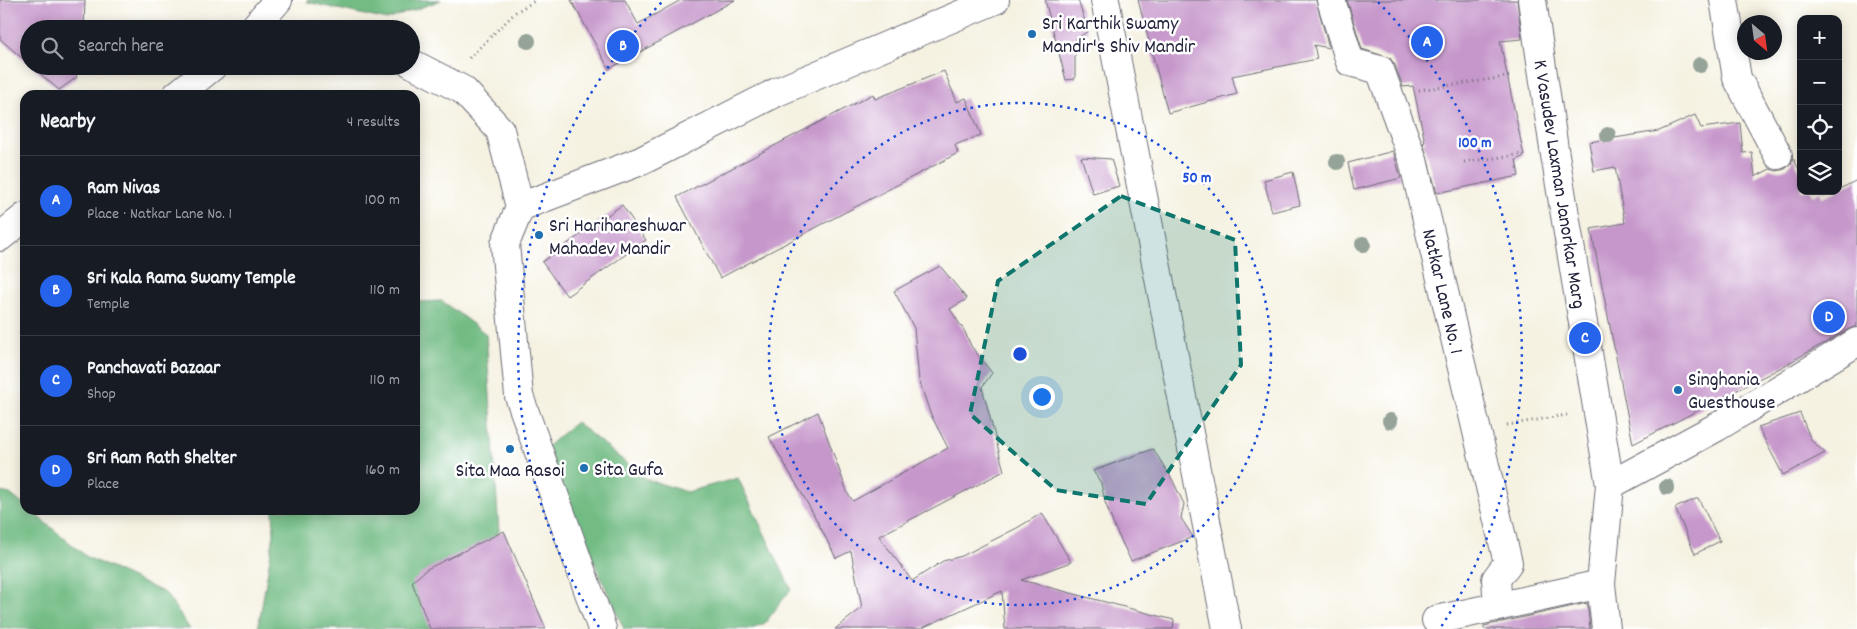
<!DOCTYPE html>
<html lang="en">
<head>
<meta charset="utf-8">
<style>
	:root { --surface:#171b24; --page:#242831; --text:#f1f3f6; --muted:#9ea1a6; --line:#363941; --accent:#2563eb }
	body { margin:0; font-family:Dekko,sans-serif; background:var(--page); color:var(--text) }
	.controls { position:absolute; right:15px; top:15px; display:grid; overflow:hidden; border-radius:10px; box-shadow:0 2px 12px #0003 }
	.controls button { width:45px; height:45px; display:grid; place-items:center; padding:0; border:0; border-bottom:1px solid var(--line); background:var(--surface); color:var(--text); font:25px sans-serif }
	.compass { position:absolute; left:1737px; top:15px; width:45px; height:45px; border-radius:50%; background:var(--surface); box-shadow:0 2px 12px #0003; rotate:151deg }
	.you { position:absolute; left:1041px; top:396px; width:18px; height:18px; margin:-12px; border:4px solid #fff; border-radius:50%; background:#1a73e8; box-shadow:0 0 0 8px #1a73e833 }
	.badge { display:grid; place-items:center; width:32px; height:32px; border-radius:50%; background:var(--accent); color:#fff; font-size:16px; font-weight:700 }
	.pin { position:absolute; translate:-50% -50%; border:2px solid #fff; box-shadow:0 1px 5px #0006 }
	.list { margin:0; padding:0; list-style:none }
	h2 { display:flex; justify-content:space-between; align-items:center; height:65px; margin:0; padding:0 20px; font-size:21px }
	h2 small { font-size:16px; font-weight:400; color:var(--muted) }
	.list li { display:grid; grid-template-columns:32px 1fr auto; gap:15px; align-items:center; box-sizing:border-box; height:90px; padding:0 20px; border-top:1px solid var(--line) }
	.list b { display:block; font-size:19px; white-space:nowrap }
	.list p { margin:0; font-size:16px; white-space:nowrap; color:var(--muted) }
	.list em { font-size:16px; font-style:normal; color:var(--muted) }
	.icon { flex:none; width:28px; height:28px; fill:none; stroke:currentColor; stroke-width:2; stroke-linecap:round; stroke-linejoin:round }
	.map { position:relative; flex:none; width:1857px; height:629px; overflow:hidden }
	.search { position:absolute; background:var(--surface); box-shadow:0 2px 12px #0003; left:20px; top:20px; width:400px; height:55px; display:flex; align-items:center; gap:12px; box-sizing:border-box; padding:0 18px; border-radius:28px; color:var(--muted); font-size:19px }
	.panel { position:absolute; background:var(--surface); box-shadow:0 2px 12px #0003; left:20px; top:90px; width:400px; height:425px; border-radius:15px }
	.map>svg:first-child { display:block }
</style>
</head>
<body>
<div class="map">
<svg width="1857" height="629" viewBox="0 0 1857 629">
	<rect width="100%" height="100%" fill="#fff"/>
	<filter id="ink" filterUnits="userSpaceOnUse"><feTurbulence type="fractalNoise" baseFrequency=".02" numOctaves="2"/><feDisplacementMap in="SourceGraphic" scale="10" xChannelSelector="R" yChannelSelector="G"/><feConvolveMatrix kernelMatrix="1 2 1 2 8 2 1 2 1" color-interpolation-filters="sRGB"/></filter>
	<filter id="wash" filterUnits="userSpaceOnUse"><feTurbulence type="fractalNoise" baseFrequency=".0096" numOctaves="4" result="noise"/><feDisplacementMap in="SourceGraphic" scale="20" xChannelSelector="R" yChannelSelector="G"/><feGaussianBlur stdDeviation="1.12" result="paint"/><feColorMatrix in="noise" values="0 0 0 0 0 0 0 0 0 0 0 0 0 0 0 0 0 1.4 0 .05"/><feComposite in="paint" operator="in"/></filter>
	<g filter="url(#wash)">
		<rect width="100%" height="100%" fill="#f5f2e2"/>
		<g fill="#72bc84" stroke="#4a6f60">
			<polygon points="307,0 441,0 387,20 307,2"/>
			<polygon points="442,301 486,334 499,532 432,629 258,629 274,534 273,510 415,510 415,302"/>
			<polygon points="576,422 646,479 687,492 738,478 791,589 765,623 752,629 624,629 544,449"/>
			<polygon points="0,492 10,494 25,506 25,510 30,510 87,557 165,593 190,629 0,629"/>
		</g>
		<g id="blocks">
			<g fill="#c697cb">
				<polygon points="0,0 85,0 84,29 29,29 29,64 0,39"/>
				<polygon points="571,0 625,0 638,24 681,0 735,0 609,69"/>
				<polygon points="1045,0 1078,0 1088,31 1075,40 1075,79 1066,80"/>
				<polygon points="1138,0 1316,0 1329,48 1314,45 1317,59 1232,76 1237,94 1168,113"/>
				<polygon points="1347,0 1517,0 1522,39 1500,41 1524,156 1516,160 1519,176 1437,193 1423,143 1425,142 1413,86 1403,87 1395,65 1390,58 1362,49"/>
				<polygon points="31,66 72,66 77,77 59,90"/>
				<polygon points="944,71 957,102 966,98 981,135 955,145 958,153 720,278 677,197 873,94 875,99"/>
				<polygon points="1695,115 1701,128 1740,123 1743,153 1752,152 1755,177 1770,169 1777,171 1785,169 1791,164 1793,158 1801,173 1801,191 1811,191 1813,196 1820,192 1822,197 1838,191 1838,190 1857,180 1857,326 1849,329 1780,368 1633,444 1591,229 1625,223 1615,167 1594,171 1589,142 1659,131"/>
				<polygon points="1393,151 1401,178 1354,190 1348,163"/>
				<polygon points="1081,157 1111,159 1119,186 1093,194"/>
				<polygon points="1293,172 1300,205 1272,212 1264,180"/>
				<polygon points="622,205 646,240 567,296 542,262"/>
				<polygon points="940,266 967,299 950,309 965,332 971,346 992,373 982,387 1004,471 879,536 912,581 943,561 962,556 1017,528 1042,513 1071,562 1021,580 1174,620 1173,629 1005,629 1002,591 920,629 835,629 862,608 851,551 836,558 813,513 769,437 818,412 848,494 853,501 948,448 930,413 919,380 914,328 894,291"/>
				<polygon points="1800,413 1811,440 1825,453 1783,475 1758,427"/>
				<polygon points="1153,449 1172,479 1184,504 1181,518 1193,537 1131,561 1114,526 1105,502 1101,483 1093,471"/>
				<polygon points="1698,498 1720,541 1695,554 1675,508"/>
				<polygon points="504,531 546,629 430,629 412,582 427,569"/>
				<polygon points="1587,603 1590,629 1484,629 1484,626"/>
			</g>
		</g>
	</g>
	<g filter="url(#ink)">
		<use href="#blocks" fill-opacity="0" stroke="#6c6b75" stroke-width="1"/>
		<g fill="none" stroke-linecap="round" stroke-linejoin="round">
			<defs>
				<g id="minor">
					<polyline points="1105,0 1227,629"/>
					<polyline points="1331,0 1350,62 1380,70 1413,160 1508,563 1496,579 1498,607"/>
					<polyline points="1532,0 1554,149 1610,485"/>
					<polyline points="1724,0 1737,78 1778,155"/>
					<polyline points="253,29 278,0"/>
					<polyline points="411,63 463,90 500,130 520,207 505,244 519,396 602,629"/>
					<polyline points="177,95 213,66"/>
					<polyline points="520,207 641,161 777,92 995,0"/>
					<polyline points="0,237 25,217"/>
					<polyline points="1436,620 1601,584"/>
					<polyline points="1606,629 1601,584 1610,485 1717,427 1857,342"/>
				</g>
			</defs>
			<use href="#minor" stroke="#6c6b75" stroke-width="30"/>
			<g stroke="#6c6b75" stroke-width="3" stroke-dasharray="1 4" stroke-linecap="butt">
				<polyline points="469,58 516,12 536,0"/>
				<polyline points="1419,90 1512,76"/>
				<polyline points="1464,162 1524,154"/>
				<polyline points="1507,425 1567,415"/>
			</g>
			<use href="#minor" stroke="#fff" stroke-width="28"/>
		</g>
		<g fill="#96a399">
			<circle cx="528" cy="41" r="8"/>
			<circle cx="1700" cy="65" r="8"/>
			<circle cx="1608" cy="135" r="8"/>
			<circle cx="1337" cy="162" r="8"/>
			<circle cx="1363" cy="244" r="8"/>
			<circle cx="1390" cy="421" r="8"/>
			<circle cx="1667" cy="487" r="8"/>
		</g>
	</g>
	<path fill="#0f766e" fill-opacity="0.2" stroke="#0f766e" stroke-width="4" stroke-dasharray="10 6" stroke-linejoin="round" d="M1121 196 1235 240 1241 365 1146 504 1056 490 970 414 998 281Z"/>
	<g fill="none" stroke="#1d4ed8" stroke-width="2.5" stroke-dasharray="2.5 5">
		<circle cx="1020" cy="354" r="251"/>
		<path d="M599 627A502 502 0 0 1 662 2M1378 2A502 502 0 0 1 1441 627"/>
	</g>
	<g fill="#1f6fb2" stroke="#fff" stroke-width="2">
		<circle cx="1032" cy="34" r="5"/>
		<circle cx="539" cy="235" r="5"/>
		<circle cx="1678" cy="390" r="5"/>
		<circle cx="510" cy="449" r="5"/>
		<circle cx="584" cy="468" r="5"/>
	</g>
	<g text-anchor="middle" stroke-width="5" stroke-linejoin="round" paint-order="stroke">
		<g font-size="20" fill="#22223b" stroke="#fff" text-anchor="start">
			<text x="1042" y="29">Sri Karthik Swamy<tspan x="1042" dy="23">Mandir's Shiv Mandir</tspan></text>
			<text x="549" y="231">Sri Harihareshwar<tspan x="549" dy="23">Mahadev Mandir</tspan></text>
			<text x="1688" y="385">Singhania<tspan x="1688" dy="23">Guesthouse</tspan></text>
			<text x="594" y="475">Sita Gufa</text>
			<text x="510" y="476" text-anchor="middle">Sita Maa Rasoi</text>
		</g>
		<g font-size="20" fill="#22223b" stroke="#fff">
			<text transform="translate(1561 184) rotate(81)" y="7">K Vasudev Laxman Janorkar Marg</text>
			<text transform="translate(1444 291) rotate(77)" y="7">Natkar Lane No. 1</text>
		</g>
	</g>
	<circle cx="1020" cy="354" r="8" fill="#1d4ed8" stroke="#fff" stroke-width="2.5"/>
	<g font-size="15" text-anchor="middle" font-weight="bold" fill="#1d4ed8" stroke="#fff" stroke-width="5" stroke-linejoin="round" paint-order="stroke">
		<text x="1475" y="147">100 m</text>
		<text x="1197" y="182">50 m</text>
	</g>
</svg>
<div class="controls">
<button>+</button>
<button>−</button>
<button><svg class="icon" aria-label="locate" viewBox="0 0 24 24"><circle cx="12" cy="12" r="6"/><path d="M12 2v4M12 18v4M2 12h4M18 12h4"/></svg></button>
<button><svg class="icon" aria-label="layers" viewBox="0 0 24 24"><path d="M12 4l9 5-9 5-9-5zM3 14l9 5 9-5"/></svg></button>
</div>
<svg class="compass" viewBox="-18 -18 36 36"><path d="M0-13l5 13h-10z" fill="#e53935"/><path d="M0 13l5-13h-10z" fill="#9ea1a6"/></svg>
<div class="you"></div>
<div class="pin badge" style="left:1427px;top:42px">A</div>
<div class="pin badge" style="left:623px;top:46px">B</div>
<div class="pin badge" style="left:1585px;top:338px">C</div>
<div class="pin badge" style="left:1829px;top:317px">D</div>
<div class="search"><svg class="icon" aria-label="search" viewBox="0 0 24 24"><circle cx="10" cy="10" r="6"/><path d="M15 15l6 6"/></svg>Search here</div>
<section class="panel">
<h2>Nearby<small>4 results</small></h2>
<ul class="list">
<li><span class="badge">A</span><div><b>Ram Nivas</b><p>Place · Natkar Lane No. 1</p></div><em>100 m</em></li>
<li><span class="badge">B</span><div><b>Sri Kala Rama Swamy Temple</b><p>Temple</p></div><em>110 m</em></li>
<li><span class="badge">C</span><div><b>Panchavati Bazaar</b><p>Shop</p></div><em>110 m</em></li>
<li><span class="badge">D</span><div><b>Sri Ram Rath Shelter</b><p>Place</p></div><em>160 m</em></li>
</ul>
</section>
</div>
</body>
</html>
